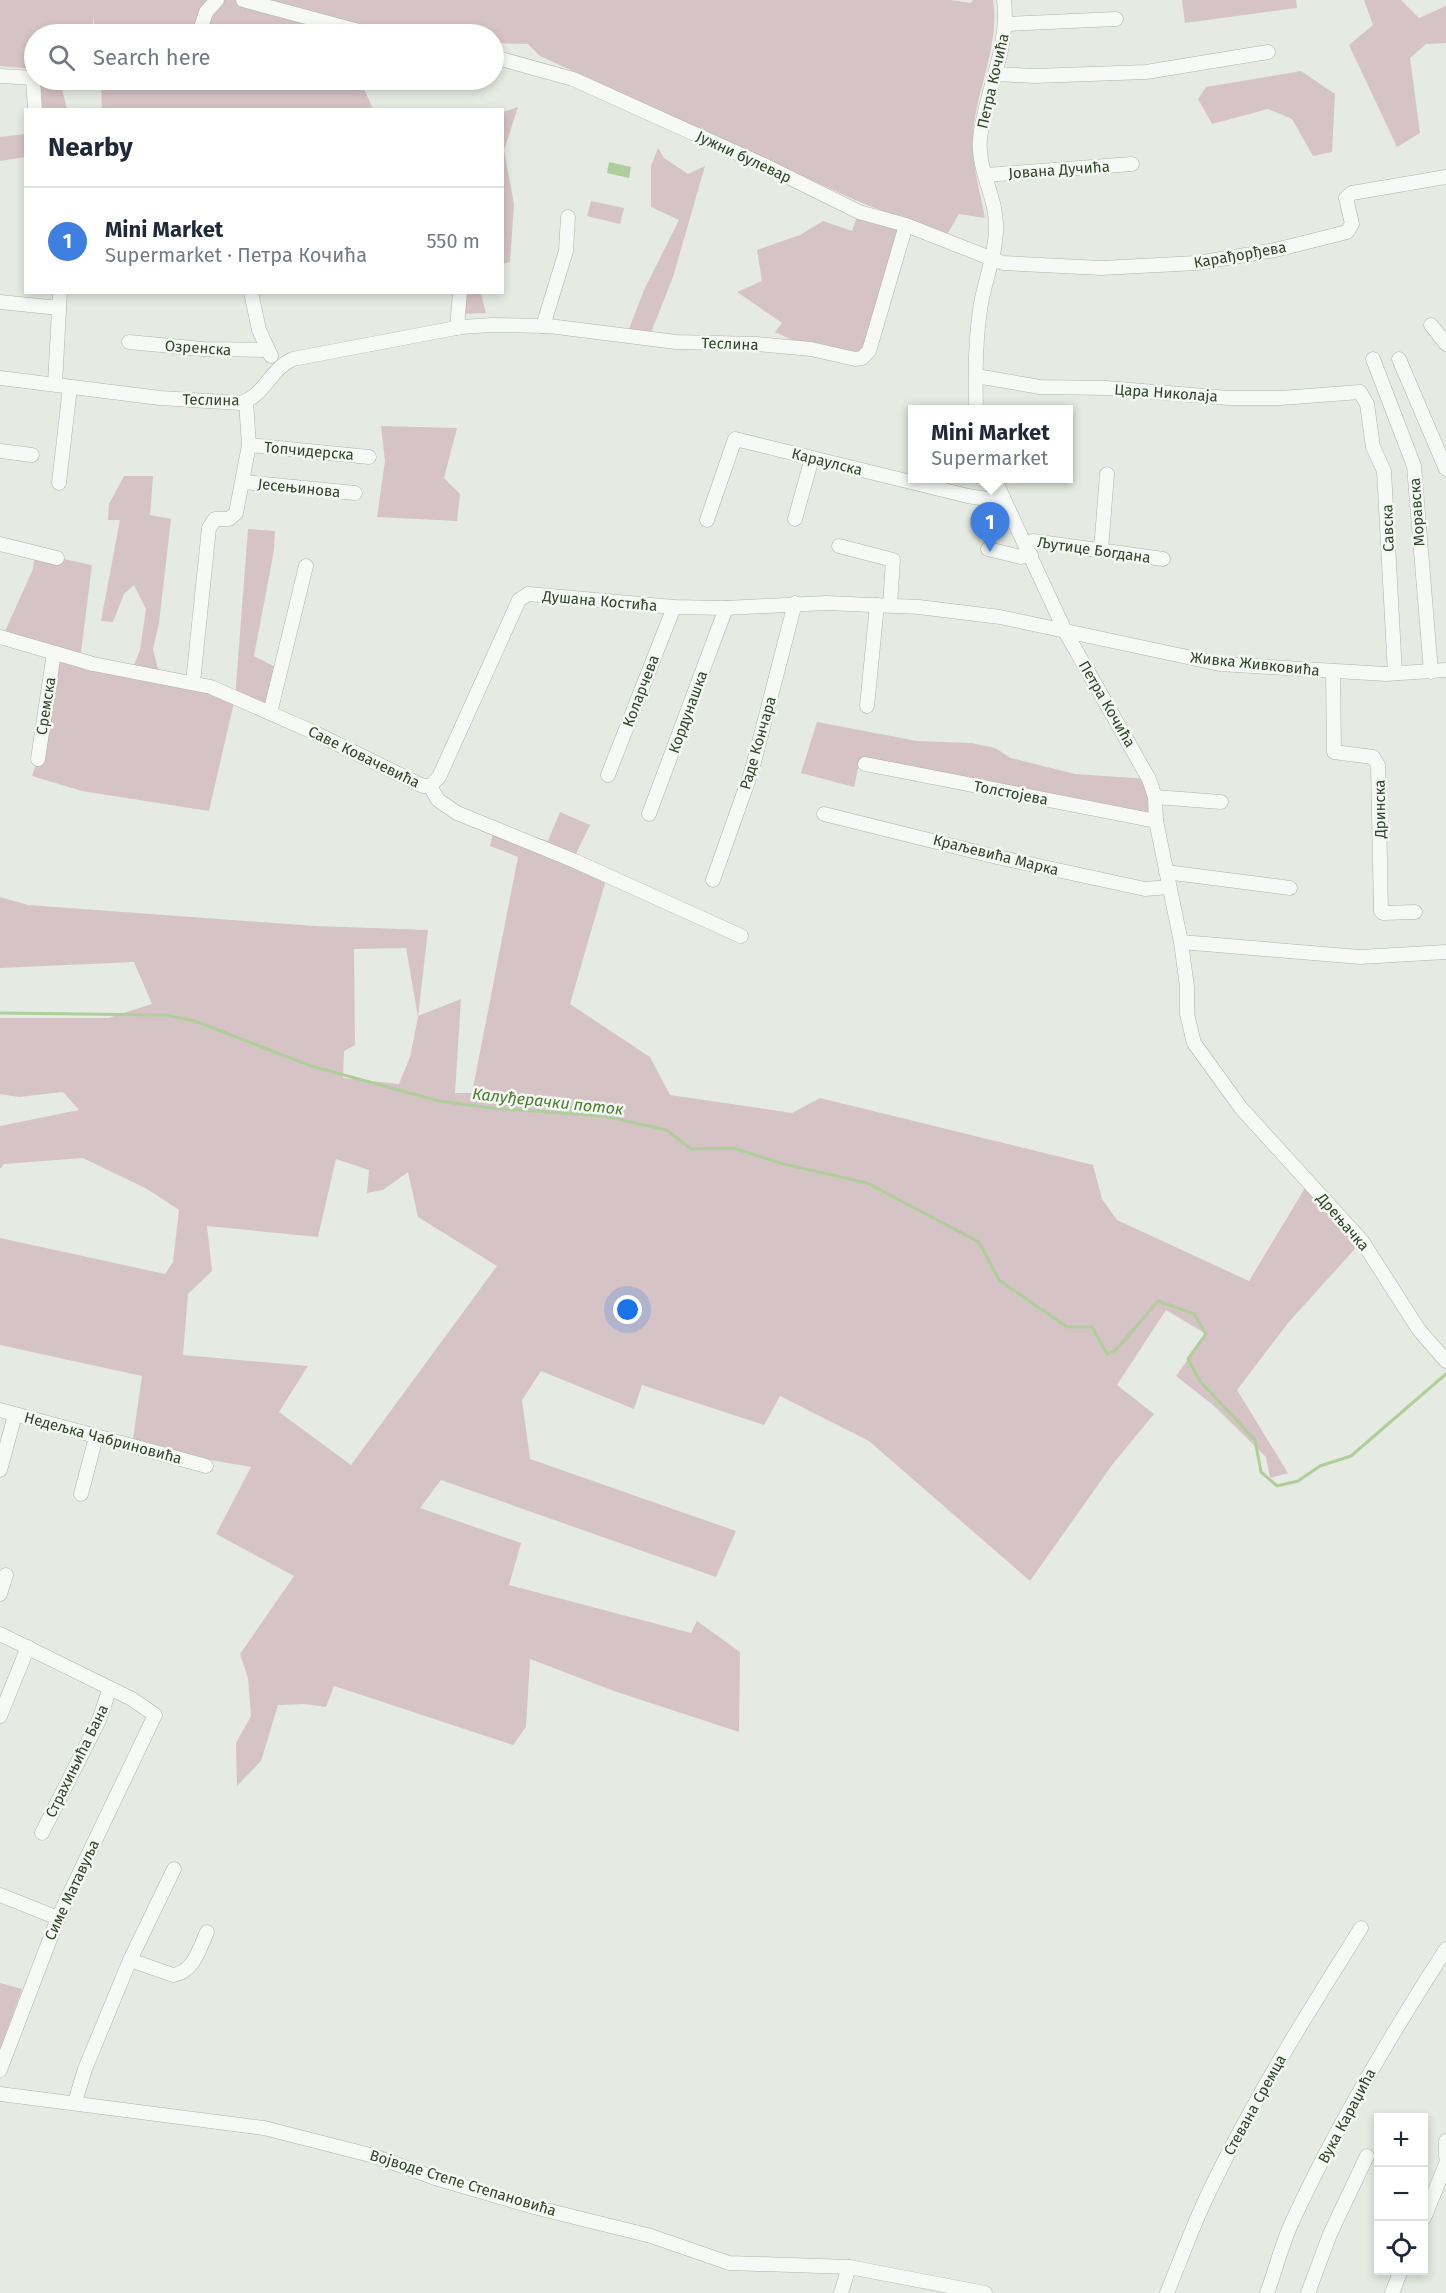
<!DOCTYPE html>
<html lang="en">
<head>
<meta charset="utf-8">
<style>
	:root { --surface:#fff; --page:#f2f2f3; --text:#1f2937; --muted:#747a83; --line:#e0e1e3; --accent:#3f49d8 }
	body { margin:0; font-family:"Fira Sans",sans-serif; background:var(--page); color:var(--text) }
	.controls { position:absolute; right:18px; bottom:18px; display:grid; overflow:hidden; border-radius:0px; box-shadow:0 3px 9px #0003 }
	.controls button { width:54px; height:54px; display:grid; place-items:center; padding:0; border:0; border-bottom:2px solid var(--line); background:var(--surface); color:var(--text); font:30px sans-serif }
	.you { position:absolute; left:628px; top:1310px; width:21px; height:21px; margin:-15px; border:4px solid #fff; border-radius:50%; background:#1a73e8; box-shadow:0 0 0 9px #1a73e833 }
	.badge { display:grid; place-items:center; width:39px; height:39px; border-radius:50%; background:var(--accent); color:#fff; font-size:20px; font-weight:700 }
	.pin { position:absolute; translate:-50% -50px; filter:drop-shadow(0 2px 3px #0008) }
	.pin::after { content:''; position:absolute; top:32px; width:21px; height:18px; background:inherit; clip-path:polygon(0 0,100% 0,50% 100%) }
	.popup { position:absolute; left:908px; top:405px; width:165px; height:78px; box-sizing:border-box; display:grid; place-content:center; border-radius:0px; background:var(--surface); filter:drop-shadow(0 2px 4px #0005); font-size:20px; white-space:nowrap; color:var(--muted) }
	.popup b { font-size:22px; color:var(--text) }
	.popup::after { content:''; position:absolute; left:50%; top:100%; margin-left:-12px; border:12px solid transparent; border-top-color:var(--surface) }
	.list { margin:0; padding:0; list-style:none }
	h2 { display:flex; justify-content:space-between; align-items:center; height:78px; margin:0; padding:0 24px; font-size:26px }
	h2 small { font-size:20px; font-weight:400; color:var(--muted) }
	.list li { display:grid; grid-template-columns:39px 1fr auto; gap:18px; align-items:center; box-sizing:border-box; height:108px; padding:0 24px; border-top:2px solid var(--line) }
	.list b { display:block; font-size:22px; white-space:nowrap }
	.list p { margin:0; font-size:20px; white-space:nowrap; color:var(--muted) }
	.list em { font-size:20px; font-style:normal; color:var(--muted) }
	.icon { flex:none; width:33px; height:33px; fill:none; stroke:currentColor; stroke-width:2; stroke-linecap:round; stroke-linejoin:round }
	.map { position:relative; flex:none; width:1446px; height:2293px; overflow:hidden }
	.search { position:absolute; background:var(--surface); box-shadow:0 3px 9px #0003; left:24px; top:24px; width:480px; height:66px; display:flex; align-items:center; gap:15px; box-sizing:border-box; padding:0 21px; border-radius:33px; color:var(--muted); font-size:22px }
	.panel { position:absolute; background:var(--surface); box-shadow:0 3px 9px #0003; left:24px; top:108px; width:480px; height:186px; border-radius:0px }
	.map>svg:first-child { display:block }
</style>
</head>
<body>
<div class="map">
<svg width="1446" height="2293" viewBox="0 0 1446 2293">
	<rect width="100%" height="100%" fill="#e5ebe2"/>
	<g fill="#d6c3c6" fill-rule="evenodd">
		<path d="M0 0H951L971 3 973 0H993C1001 50 970 100 973 150 974 173 981 196 985 218L959 214 946 236 855 200 540 56 528 44 494 43V34L389 32 381 34H96L93 17V34H34V69L0 66Z"/>
		<polygon points="1182,0 1296,0 1297,8 1185,23"/>
		<polygon points="1364,0 1401,0 1419,18 1446,6 1446,43 1426,44 1410,58 1420,133 1397,147 1349,45 1373,25"/>
		<polygon points="1301,71 1335,94 1332,152 1313,156 1292,119 1268,109 1212,124 1198,99 1206,87"/>
		<polygon points="101,80 360,80 373,109 102,109"/>
		<polygon points="39,85 61,85 67,109 40,109"/>
		<polygon points="518,107 504,150 514,204 510,262 503,264 503,112"/>
		<polygon points="25,134 25,157 0,161 0,137"/>
		<polygon points="658,148 664,158 688,174 705,166 673,277 648,340 626,337 644,290 679,220 651,207 651,166"/>
		<polygon points="591,201 624,208 620,224 587,216"/>
		<polygon points="857,217 899,229 862,358 811,349 775,332 782,323 737,292 762,281 757,250 800,235 823,221 852,231"/>
		<polygon points="464,293 481,293 486,313 462,314"/>
		<polygon points="381,426 457,428 444,478 460,494 457,521 377,517 385,461"/>
		<polygon points="124,476 153,476 150,515 171,519 159,623 153,649 160,677 235,698 248,529 275,531 274,550 254,656 281,670 270,713 235,698 209,811 82,791 32,776 38,759 54,653 2,638 33,569 35,553 92,565 80,660 131,673 140,650 146,609 134,585 124,594 113,622 101,621 120,520 108,520 109,504"/>
		<polygon points="817,722 917,741 971,743 995,748 1011,758 1075,774 1149,779 1156,821 860,760 854,787 801,773"/>
		<path d="M560 812 590 825 571 864 605 883 570 1004 650 1057 670 1095 792 1113 820 1098 1093 1165 1102 1199 1117 1220 1249 1281 1308 1183 1362 1241 1288 1323 1237 1390 1288 1473 1270 1478 1266 1457 1213 1405 1176 1376 1206 1334 1166 1310 1117 1385 1154 1414 1112 1465 1030 1581 869 1441 780 1396 764 1425 642 1385 634 1409 541 1371 522 1400 530 1459 736 1531 716 1577 441 1480 420 1508 521 1543 509 1585 691 1633 697 1621 740 1652 739 1732 614 1691 530 1659 526 1727 513 1745 334 1686 326 1707 305 1704 278 1705 261 1761 237 1786 236 1743 251 1716 248 1678 240 1654 294 1576 216 1534 251 1467 132 1446 142 1376 0 1345V1238L165 1274 173 1262 179 1210 147 1189 83 1158 4 1164 0 1169V1126L79 1110 63 1092 19 1097 0 1094V1018H108L152 1004 134 962 0 968V897L28 905 315 926 428 930 418 1016 461 999 455 1093H472L518 857 490 846 495 824 548 841ZM406 948 418 1017 410 1057 399 1084 343 1078 344 1051 355 1045 354 949ZM336 1159 369 1170 367 1193 383 1190 408 1172 418 1217 497 1266 351 1465 279 1412 308 1366 183 1355 188 1294 212 1271 207 1226 318 1237Z"/>
		<polygon points="0,1983 22,1989 0,2051"/>
	</g>
	<polygon fill="#afce9b" points="609,162 631,167 629,178 607,173"/>
	<g fill="none" stroke-linecap="round" stroke-linejoin="round">
		<polyline stroke="#afce9b" stroke-width="3" points="0,1013 165,1015 195,1021 311,1066 439,1101 491,1108 603,1116 667,1130 691,1149 733,1148 784,1164 867,1183 979,1242 999,1280 1067,1327 1092,1327 1107,1354 1116,1350 1158,1301 1194,1314 1206,1334 1188,1359 1200,1381 1255,1440 1261,1472 1277,1486 1298,1481 1320,1466 1351,1456 1446,1374"/>
		<defs>
			<g id="minor">
				<polyline points="243,0 370,34"/>
				<polyline points="1006,24 1116,19"/>
				<polyline points="199,34 206,12 217,0"/>
				<polyline points="494,57 573,79 766,166 859,212 906,225 1003,263 1101,268 1197,263 1275,250 1347,232 1352,224 1346,198 1352,193 1446,177"/>
				<polyline points="996,74 1035,76 1146,72 1268,52"/>
				<polyline points="0,76 34,78"/>
				<polyline points="33,78 35,110"/>
				<polyline points="986,175 1132,164"/>
				<polyline points="251,292 259,330 271,356"/>
				<polyline points="0,302 59,308"/>
				<polyline points="1431,325 1446,344"/>
				<polyline points="543,326 566,251 568,217"/>
				<polyline points="457,328 460,292"/>
				<polyline points="129,342 202,349 267,350"/>
				<polyline points="1373,359 1414,466 1431,672"/>
				<polyline points="1399,359 1446,469"/>
				<polyline points="976,376 1040,387 1106,388 1229,398 1281,398 1360,392 1367,404 1373,447 1384,471 1395,673"/>
				<path d="M0 378 160 398 240 403C264 397 271 368 293 359L461 327 492 325 549 326 676 342 756 344 811 349 855 359 862 358 869 351 906 225"/>
				<polyline points="55,384 60,292"/>
				<path d="M976 410C975 375 975 339 981 304 985 279 996 255 996 228 997 197 977 170 980 139 985 92 1010 48 1004 0"/>
				<polyline points="249,445 369,457"/>
				<polyline points="0,451 32,455"/>
				<polyline points="994,478 1066,633 1149,779 1155,797 1156,821 1181,942 1187,987 1187,1014 1194,1043 1241,1108 1362,1241 1419,1330 1446,1361"/>
				<polyline points="243,482 355,493"/>
				<polyline points="59,483 70,387"/>
				<polyline points="795,519 812,458"/>
				<polyline points="707,520 735,439 968,496 994,500 1003,497"/>
				<polyline points="1025,543 1033,541 1163,559"/>
				<polyline points="0,544 57,558"/>
				<polyline points="839,546 893,560 890,605"/>
				<polyline points="988,549 1021,557 1031,555"/>
				<polyline points="1101,550 1107,474"/>
				<polyline points="0,637 93,664 211,687 313,732 423,786 430,786"/>
				<polyline points="1333,672 1334,752 1373,757 1378,765 1381,911 1383,913 1415,912"/>
				<polyline points="193,682 209,528 215,519 229,519 236,513 249,445 246,402"/>
				<polyline points="867,706 877,605"/>
				<polyline points="270,713 306,566"/>
				<polyline points="38,759 54,653"/>
				<polyline points="865,764 1156,821"/>
				<polyline points="608,775 674,607"/>
				<polyline points="430,786 439,777 519,600 528,594 674,607 726,608 826,603 919,607 1000,617 1220,664 1386,674 1446,670"/>
				<polyline points="430,786 438,800 457,813 575,861 741,936"/>
				<polyline points="1155,797 1221,802"/>
				<polyline points="649,814 726,608"/>
				<polyline points="824,814 997,857 1145,889 1169,887"/>
				<polyline points="1166,872 1290,888"/>
				<polyline points="713,880 752,770 795,603"/>
				<polyline points="1181,942 1360,957 1446,952"/>
				<polyline points="0,1410 206,1466"/>
				<polyline points="0,1470 15,1415"/>
				<polyline points="81,1494 96,1437"/>
				<polyline points="0,1594 6,1575"/>
				<polyline points="0,1634 132,1699 155,1715 58,1918 0,2070"/>
				<polyline points="0,1716 28,1647"/>
				<polyline points="42,1833 99,1720 110,1688"/>
				<polyline points="0,1895 58,1918"/>
				<path d="M130 1960 173 1975C194 1972 199 1949 207 1932"/>
				<polyline points="0,2094 264,2128 374,2156 435,2178 534,2207 651,2236 729,2263 849,2267 985,2293"/>
				<polyline points="75,2102 85,2069 130,1960 174,1869"/>
				<polyline points="1446,2141 1446,2156"/>
				<polyline points="1424,2218 1446,2164"/>
				<polyline points="841,2293 849,2267"/>
				<path d="M1167 2293C1181 2259 1193 2225 1209 2192 1253 2100 1307 2014 1361 1928"/>
				<path d="M1267 2293C1276 2269 1282 2243 1293 2220 1337 2125 1390 2036 1446 1949"/>
				<polyline points="1308,2293 1330,2234 1367,2156"/>
				<polyline points="1392,2293 1401,2270"/>
			</g>
		</defs>
		<use href="#minor" stroke="#abb6a7" stroke-width="15"/>
		<use href="#minor" stroke="#f6f9f5" stroke-width="14"/>
	</g>
	<g text-anchor="middle" stroke-width="5" stroke-linejoin="round" paint-order="stroke">
		<g font-size="15" fill="#304529" stroke="#f4f8f2">
			<text transform="translate(993 81) rotate(-77)" y="5">Петра Кочића</text>
			<text transform="translate(744 157) rotate(25)" y="5">Јужни булевар</text>
			<text transform="translate(1059 170) rotate(-4)" y="5">Јована Дучића</text>
			<text transform="translate(1240 255) rotate(-10)" y="5">Карађорђева</text>
			<text transform="translate(730 344) rotate(2)" y="5">Теслина</text>
			<text transform="translate(198 348) rotate(4)" y="5">Озренска</text>
			<text transform="translate(1166 393) rotate(4)" y="5">Цара Николаја</text>
			<text transform="translate(211 400) rotate(1)" y="5">Теслина</text>
			<text transform="translate(309 451) rotate(5)" y="5">Топчидерска</text>
			<text transform="translate(827 462) rotate(14)" y="5">Караулска</text>
			<text transform="translate(299 488) rotate(6)" y="5">Јесењинова</text>
			<text transform="translate(1417 512) rotate(-94)" y="5">Моравска</text>
			<text transform="translate(1388 528) rotate(-92)" y="5">Савска</text>
			<text transform="translate(1094 550) rotate(8)" y="5">Љутице Богдана</text>
			<text transform="translate(600 601) rotate(5)" y="5">Душана Костића</text>
			<text transform="translate(1255 664) rotate(6)" y="5">Живка Живковића</text>
			<text transform="translate(641 691) rotate(-69)" y="5">Коларчева</text>
			<text transform="translate(1107 704) rotate(60)" y="5">Петра Кочића</text>
			<text transform="translate(46 706) rotate(-81)" y="5">Сремска</text>
			<text transform="translate(688 712) rotate(-70)" y="5">Кордунашка</text>
			<text transform="translate(758 743) rotate(-74)" y="5">Раде Кончара</text>
			<text transform="translate(364 757) rotate(26)" y="5">Саве Ковачевића</text>
			<text transform="translate(1011 793) rotate(11)" y="5">Толстојева</text>
			<text transform="translate(1380 809) rotate(-91)" y="5">Дринска</text>
			<text transform="translate(996 855) rotate(14)" y="5">Краљевића Марка</text>
			<text transform="translate(1343 1222) rotate(49)" y="5">Дрењачка</text>
			<text transform="translate(103 1438) rotate(15)" y="5">Недељка Чабриновића</text>
			<text transform="translate(77 1761) rotate(-64)" y="5">Страхињића Бана</text>
			<text transform="translate(72 1890) rotate(-65)" y="5">Симе Матавуља</text>
			<text transform="translate(1255 2105) rotate(-61)" y="5">Стевана Сремца</text>
			<text transform="translate(1347 2116) rotate(-62)" y="5">Вука Караџића</text>
			<text transform="translate(463 2183) rotate(17)" y="5">Војводе Степе Степановића</text>
		</g>
		<g font-size="16" font-style="italic" fill="#4b7c2f" stroke="#f4f8f2">
			<text transform="translate(548 1101) rotate(6)" y="6">Калуђерачки поток</text>
		</g>
	</g>
</svg>
<div class="controls">
<button>+</button>
<button>−</button>
<button><svg class="icon" aria-label="locate" viewBox="0 0 24 24"><circle cx="12" cy="12" r="6"/><path d="M12 2v4M12 18v4M2 12h4M18 12h4"/></svg></button>
</div>
<div class="you"></div>
<div class="pin badge" style="left:990px;top:552px;background:#3f7fe0">1</div>
<div class="popup"><b>Mini Market</b>Supermarket</div>
<div class="search"><svg class="icon" aria-label="search" viewBox="0 0 24 24"><circle cx="10" cy="10" r="6"/><path d="M15 15l6 6"/></svg>Search here</div>
<section class="panel">
<h2>Nearby<small></small></h2>
<ul class="list">
<li><span class="badge" style="background:#3f7fe0">1</span><div><b>Mini Market</b><p>Supermarket · Петра Кочића</p></div><em>550 m</em></li>
</ul>
</section>
</div>
</body>
</html>
